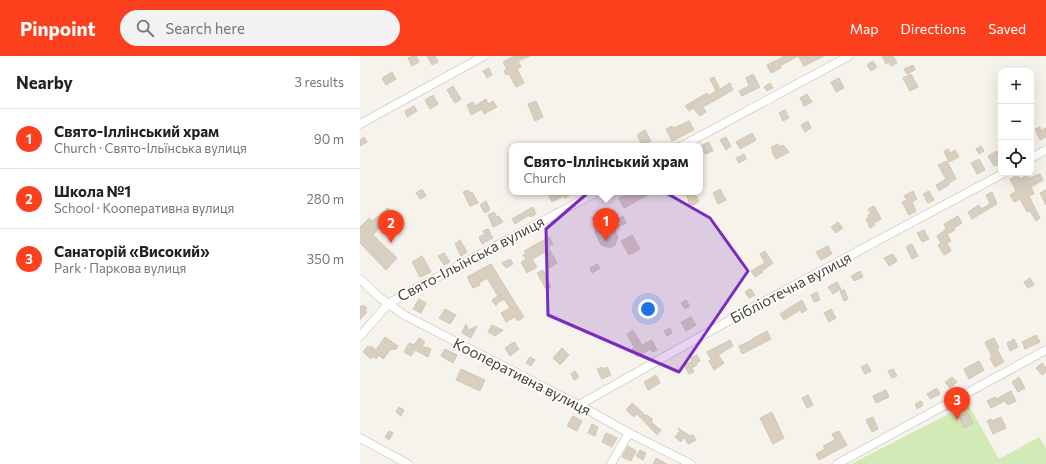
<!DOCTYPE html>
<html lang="en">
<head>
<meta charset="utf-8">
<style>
	:root { --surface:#fff; --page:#f2f2f2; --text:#222; --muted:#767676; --line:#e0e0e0; --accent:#fc3f1d }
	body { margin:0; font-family:Commissioner,sans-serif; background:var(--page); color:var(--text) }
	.controls { position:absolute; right:12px; top:12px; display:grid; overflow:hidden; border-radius:8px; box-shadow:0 4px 16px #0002 }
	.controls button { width:36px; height:36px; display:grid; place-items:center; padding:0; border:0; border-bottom:1px solid var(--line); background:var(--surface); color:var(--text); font:20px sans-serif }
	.you { position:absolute; left:288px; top:253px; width:14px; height:14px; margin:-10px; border:3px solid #fff; border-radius:50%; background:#1a73e8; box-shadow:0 0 0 6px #1a73e833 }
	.badge { display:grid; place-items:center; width:26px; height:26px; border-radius:50%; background:var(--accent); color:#fff; font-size:13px; font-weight:700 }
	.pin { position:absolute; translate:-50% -33px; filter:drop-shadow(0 1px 2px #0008) }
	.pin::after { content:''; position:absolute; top:21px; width:14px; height:12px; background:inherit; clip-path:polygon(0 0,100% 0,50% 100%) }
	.popup { position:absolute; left:149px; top:87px; width:194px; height:52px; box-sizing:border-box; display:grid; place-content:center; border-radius:8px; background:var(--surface); filter:drop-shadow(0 1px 3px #0005); font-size:13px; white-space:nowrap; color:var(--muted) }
	.popup b { font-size:15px; color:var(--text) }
	.popup::after { content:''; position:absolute; left:50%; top:100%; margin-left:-8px; border:8px solid transparent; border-top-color:var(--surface) }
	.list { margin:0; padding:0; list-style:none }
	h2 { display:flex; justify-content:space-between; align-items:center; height:52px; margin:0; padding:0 16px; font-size:17px }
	h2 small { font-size:13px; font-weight:400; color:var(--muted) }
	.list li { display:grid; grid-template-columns:26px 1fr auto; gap:12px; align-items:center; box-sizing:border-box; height:60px; padding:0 16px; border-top:1px solid var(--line) }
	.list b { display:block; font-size:15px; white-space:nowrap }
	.list p { margin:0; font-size:13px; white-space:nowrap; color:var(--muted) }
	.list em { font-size:13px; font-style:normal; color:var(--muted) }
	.icon { flex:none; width:22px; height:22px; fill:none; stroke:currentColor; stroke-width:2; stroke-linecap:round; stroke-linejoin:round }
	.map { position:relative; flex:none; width:686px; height:408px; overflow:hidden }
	header { display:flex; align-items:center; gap:24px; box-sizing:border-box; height:56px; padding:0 20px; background:var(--accent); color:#fff }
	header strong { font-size:19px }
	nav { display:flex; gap:22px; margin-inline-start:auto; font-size:14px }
	.search { width:280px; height:36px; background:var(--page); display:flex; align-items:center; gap:10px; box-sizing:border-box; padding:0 14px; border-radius:22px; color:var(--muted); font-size:15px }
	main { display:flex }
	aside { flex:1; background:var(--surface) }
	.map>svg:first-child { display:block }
</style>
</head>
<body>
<header>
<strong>Pinpoint</strong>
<div class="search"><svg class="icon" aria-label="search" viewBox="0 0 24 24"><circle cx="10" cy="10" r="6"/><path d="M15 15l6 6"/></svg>Search here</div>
<nav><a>Map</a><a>Directions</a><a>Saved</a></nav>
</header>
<main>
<aside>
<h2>Nearby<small>3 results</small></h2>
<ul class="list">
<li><span class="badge">1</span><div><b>Свято-Іллінський храм</b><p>Church · Свято-Ільїнська вулиця</p></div><em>90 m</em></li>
<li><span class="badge">2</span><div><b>Школа №1</b><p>School · Кооперативна вулиця</p></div><em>280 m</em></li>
<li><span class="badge">3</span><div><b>Санаторій «Високий»</b><p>Park · Паркова вулиця</p></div><em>350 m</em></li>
</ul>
</aside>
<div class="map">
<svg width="686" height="408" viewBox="0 0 686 408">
	<rect width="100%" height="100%" fill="#f6f3ec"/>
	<polygon fill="#d2eab5" points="608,348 639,403 679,381 686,392 686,408 491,408"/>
	<g fill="#d8cfc1" stroke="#d3c7b4">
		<polygon points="53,0 56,0 59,6 52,10 48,2"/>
		<polygon points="67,0 75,0 78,6 72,9"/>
		<polygon points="154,0 170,0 158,5 161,11 157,13 164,27 156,31 149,18 146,19 144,15 147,13 143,6"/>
		<polygon points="422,0 438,0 420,10 421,12 411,17 407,9 423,1"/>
		<polygon points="438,0 464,0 444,10"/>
		<polygon points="522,0 533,0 537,7 531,10 529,6 526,8"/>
		<polygon points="513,5 517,11 511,15 507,9"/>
		<polygon points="553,9 555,14 547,18 544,13"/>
		<polygon points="129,12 132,19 127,22 123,15"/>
		<polygon points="32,16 36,23 26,29 22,22"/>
		<polygon points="393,18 400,31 382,40 379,35 389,30 386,22"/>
		<polygon points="551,18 558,31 550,35 543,22"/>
		<polygon points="354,21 360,33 370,27 373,34 343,51 346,56 340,60 333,52 329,55 325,50 347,37 348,40 356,35 350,23"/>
		<polygon points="479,22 484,32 476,36 471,26"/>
		<polygon points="410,27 413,32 407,35 404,31"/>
		<polygon points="93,30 101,43 95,47 87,34"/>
		<polygon points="447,38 452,46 444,50 440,42"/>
		<polygon points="73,39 78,48 70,53 65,44"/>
		<polygon points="126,43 128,48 133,45 137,51 124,58 122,53 111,59 107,49 113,46 115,50"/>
		<polygon points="176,45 183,61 175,65 168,48"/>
		<polygon points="54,50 57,55 47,61 45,55"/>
		<polygon points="425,54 429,62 423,65 419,57"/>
		<polygon points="329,65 334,74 312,85 306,73 312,70 314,72"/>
		<polygon points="448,65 451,72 445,76 441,69"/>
		<polygon points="680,71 681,74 686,72 686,81 680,84 675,73"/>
		<polygon points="285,74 291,85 283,90 277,79"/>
		<polygon points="392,77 396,84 380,93 376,86"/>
		<polygon points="4,81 7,86 0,90 0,84"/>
		<polygon points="366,81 371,90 366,94 360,84"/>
		<polygon points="349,86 353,95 345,98 341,90"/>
		<polygon points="418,88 420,91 423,89 429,96 416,103 412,96 413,95 411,91"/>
		<polygon points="621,90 624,95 619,98 616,93"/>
		<polygon points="588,93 590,97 595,94 599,101 589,106 584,95"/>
		<polygon points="637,95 641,104 639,105 639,108 634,110 628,100"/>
		<polygon points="384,98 386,103 379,107 376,102"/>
		<polygon points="619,103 625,114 617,118 611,107"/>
		<polygon points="587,105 596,123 588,128 589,129 579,135 576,129 586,123 578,109"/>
		<polygon points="680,118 683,124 671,131 674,138 669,140 680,162 676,165 670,155 667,156 660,143 654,146 650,139 656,135 650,123 658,119 660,123 668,119 669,122"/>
		<polygon points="62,133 66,140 60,143 56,137"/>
		<polygon points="360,133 366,144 358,148 353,137"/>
		<polygon points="108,134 110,137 112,136 118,147 110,150 103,136"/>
		<polygon points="686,134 686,149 680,137"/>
		<polygon points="553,135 557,143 552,146 556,155 549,159 542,146 547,144 544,140"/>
		<polygon points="569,135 574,144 568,147 563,138"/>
		<polygon points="191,136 214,136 205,142 204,140 192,146 188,138"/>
		<polygon points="276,136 293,136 264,152 259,142 268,138 269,139"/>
		<polygon points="325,136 334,136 339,145 334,149 329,148 328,143"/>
		<polygon points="632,136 637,148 612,163 608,156 619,149 621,153 630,148 626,139"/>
		<polygon points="126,145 130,154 125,157 120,149"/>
		<polygon points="514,150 521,163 514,167 515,169 510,172 506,163 509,161 508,159 511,158 508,153"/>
		<polygon points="173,151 176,158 170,161 169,159 155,168 152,163"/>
		<polygon points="28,152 35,161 21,172 20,171 13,179 37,202 26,214 0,187 0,171 9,162 12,165"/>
		<polygon points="134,156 137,161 139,160 143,166 133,171 128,159"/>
		<polygon points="241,158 247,167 261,169 254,173 258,181 255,189 250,192 241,189 235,176 237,173 232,162"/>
		<polygon points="263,160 266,167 262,169 258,163"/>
		<polygon points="598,160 602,167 594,172 595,174 587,178 591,185 587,187 591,195 584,199 578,189 581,187 577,180 586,173 584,168"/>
		<polygon points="478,166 483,172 476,177 471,171"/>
		<polygon points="128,173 133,182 122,188 119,181 125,178 123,175"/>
		<polygon points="564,174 569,183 562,186 557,177"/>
		<polygon points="272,179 280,193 269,199 261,185"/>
		<polygon points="189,181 193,188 188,191 197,207 189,212 186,207 190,205 185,196 172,203 177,211 167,217 161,206 166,203 163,199 166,197 164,195"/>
		<polygon points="100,184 107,196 101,200 95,188"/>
		<polygon points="552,188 558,200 552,203 546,191"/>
		<polygon points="468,190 472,198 461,204 456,196"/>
		<polygon points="405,195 413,207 402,215 403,216 395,221 391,215 405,207 400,198"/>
		<polygon points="84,197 90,206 84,209 78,200"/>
		<polygon points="533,198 537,205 529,210 524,202"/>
		<polygon points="62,200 71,216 60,221 52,206"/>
		<polygon points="150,203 153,208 146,212 142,207"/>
		<polygon points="131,208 164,261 158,265 155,261 146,266 141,257 150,252 144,243 140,246 139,245 136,250 132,244 138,240 127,222 119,227 120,229 113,232 107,221"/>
		<polygon points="237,208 240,212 232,217 230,212"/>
		<polygon points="183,214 191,231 186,233 177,217"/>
		<polygon points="500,215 503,221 494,225 491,220"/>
		<polygon points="670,222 674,229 668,232 664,226"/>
		<polygon points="477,226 481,233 473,238 468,231"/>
		<polygon points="389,233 389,234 391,233 395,239 389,242 385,236"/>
		<polygon points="484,233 488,243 484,245 480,235"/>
		<polygon points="457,236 460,244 454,246 451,239"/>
		<polygon points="59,243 66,247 61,257 53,253"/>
		<polygon points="326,244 330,250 325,253 321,247"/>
		<polygon points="442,244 447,254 442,257 440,254 424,264 420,258"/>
		<polygon points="3,249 7,252 5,255 7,256 0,264 0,250 1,251"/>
		<polygon points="85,253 96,259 90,268 79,262"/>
		<polygon points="471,253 476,262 469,266 464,257"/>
		<polygon points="331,261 336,269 326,275 321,266"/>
		<polygon points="106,268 109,274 117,270 111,282 102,277"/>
		<polygon points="132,269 143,274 135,280 128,276"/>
		<polygon points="310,272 312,277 307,280 304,275"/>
		<polygon points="273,274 282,289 292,284 297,294 292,296 290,293 277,301 272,293 274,291 267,278"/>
		<polygon points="407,275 411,283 382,298 379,290 392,284 392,283"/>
		<polygon points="676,279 680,286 665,293 662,286"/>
		<polygon points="25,281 38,290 35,294 33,292 32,294 31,293 23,303 19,299 16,303 13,300 11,303 3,296 8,290 9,292 11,290 16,294"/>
		<polygon points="59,282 65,286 62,290 71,293 68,301 55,294 51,300 44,296 49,287 54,289"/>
		<polygon points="634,282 639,292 637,293 644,306 635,311 630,302 632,301 625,286"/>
		<polygon points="654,283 658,291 650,295 647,287"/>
		<polygon points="370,284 373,290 358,299 364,307 354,314 349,305 351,303 347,296"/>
		<polygon points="154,286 159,293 150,300 145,292"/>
		<polygon points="202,292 209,299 200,309 193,302"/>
		<polygon points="85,293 97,299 93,307 81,300"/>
		<polygon points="337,299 340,305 336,307 337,309 332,312 334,316 329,318 324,309 332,305 331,302"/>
		<polygon points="170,301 175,304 171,310 166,307"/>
		<polygon points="619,305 624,314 609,323 604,313"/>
		<polygon points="682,307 686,312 686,316 682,319 676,312"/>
		<polygon points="507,308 511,315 505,318 501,311"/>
		<polygon points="242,311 243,313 247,311 251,319 242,323 237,313"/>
		<polygon points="101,313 125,324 120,335 96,324"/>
		<polygon points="533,313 537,320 532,322 528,315"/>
		<polygon points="215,315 219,321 214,324 211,318"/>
		<polygon points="296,319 300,327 288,334 284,326"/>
		<polygon points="592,321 597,326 590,332 585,326"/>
		<polygon points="659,321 665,332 658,336 652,326"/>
		<polygon points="577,332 580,338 570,343 567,338"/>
		<polygon points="526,334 529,341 516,347 513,340"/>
		<polygon points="651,335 656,345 648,349 645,345 631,352 627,345 635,341 636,343"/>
		<polygon points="448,339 453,349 447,352 442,342"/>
		<polygon points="561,345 563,349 557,353 555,348"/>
		<polygon points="272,347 286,360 287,359 293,364 291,366 301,374 297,379 277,358 274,361 266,354"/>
		<polygon points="39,351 44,354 41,360 36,356"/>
		<polygon points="412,356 424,382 413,388 400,362"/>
		<polygon points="608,357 613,367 604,372 599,361"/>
		<polygon points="213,360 222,365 217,375 207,370"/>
		<polygon points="513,361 518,373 512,376 506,364"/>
		<polygon points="641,361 646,372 633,378 627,365 631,363 632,365"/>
		<polygon points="232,368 238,371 235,380 228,377"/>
		<polygon points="318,372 330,380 333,379 336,384 328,388 324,381 321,386 315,381 320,375"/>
		<polygon points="29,375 33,377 29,384 25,381"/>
		<polygon points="479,375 487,389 459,404 456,398 465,393 463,390 475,384 472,378"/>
		<polygon points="246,377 257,382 252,391 242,386"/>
		<polygon points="268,390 276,395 271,405 262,401"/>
		<polygon points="280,394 286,397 283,404 276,400"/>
		<polygon points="296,402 307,408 293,408"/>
	</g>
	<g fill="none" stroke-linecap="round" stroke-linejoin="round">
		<defs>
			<g id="minor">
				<polyline points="0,68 124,0"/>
				<polyline points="322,90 489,0"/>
				<polyline points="671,102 686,94"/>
				<polyline points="0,223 19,241 44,259 219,349 269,377 331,408"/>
				<polyline points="0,280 29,247 237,136"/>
				<polyline points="219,349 377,260 644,117"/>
				<polyline points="0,382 48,408"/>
				<polyline points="251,408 269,377"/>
				<polyline points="477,408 686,294"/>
			</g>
		</defs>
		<use href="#minor" stroke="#c2bbae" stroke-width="9"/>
		<use href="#minor" stroke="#fff" stroke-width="8"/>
	</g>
	<path fill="#7b2cbf" fill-opacity="0.2" stroke="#7b2cbf" stroke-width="3" stroke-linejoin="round" d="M259 110 350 162 388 215 319 316 188 259 186 173Z"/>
	<g text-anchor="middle" stroke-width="3" stroke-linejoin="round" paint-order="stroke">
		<g font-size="15" fill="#4b4439" stroke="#fff">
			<text transform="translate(111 203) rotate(-28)" y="5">Свято-Ільїнська вулиця</text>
			<text transform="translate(431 232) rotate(-28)" y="5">Бібліотечна вулиця</text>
			<text transform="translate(162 321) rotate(27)" y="5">Кооперативна вулиця</text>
		</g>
	</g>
</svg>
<div class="controls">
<button>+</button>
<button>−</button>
<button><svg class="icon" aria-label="locate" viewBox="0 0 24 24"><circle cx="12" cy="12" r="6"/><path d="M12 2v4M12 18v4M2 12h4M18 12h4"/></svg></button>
</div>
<div class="you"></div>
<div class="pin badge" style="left:246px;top:185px">1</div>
<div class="popup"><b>Свято-Іллінський храм</b>Church</div>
<div class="pin badge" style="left:31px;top:187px">2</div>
<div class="pin badge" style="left:597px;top:364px">3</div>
</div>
</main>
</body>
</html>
